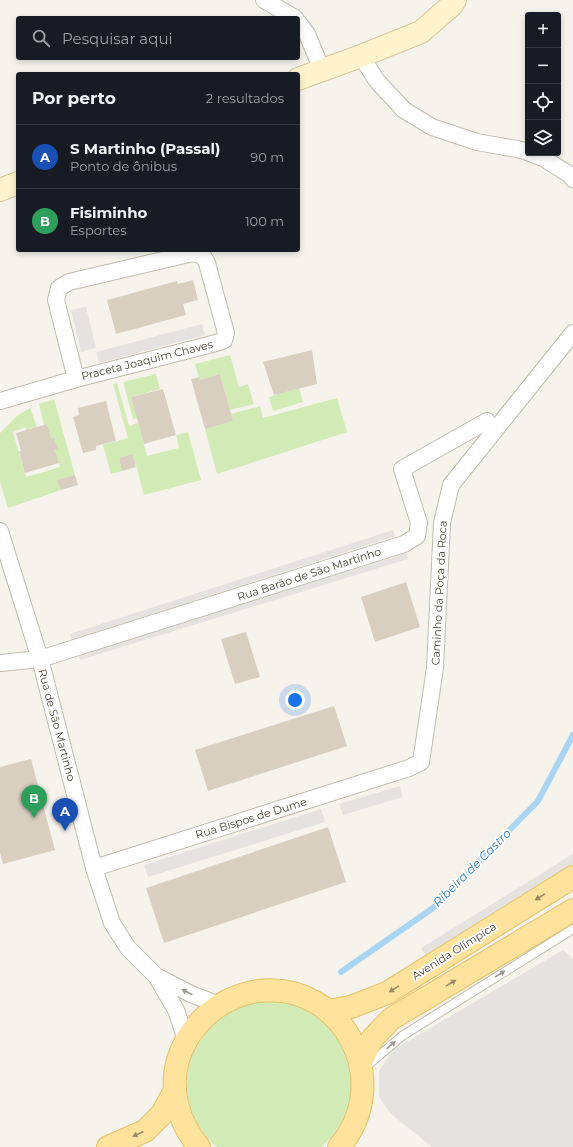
<!DOCTYPE html>
<html lang="pt">
<head>
<meta charset="utf-8">
<style>
	:root { --surface:#171b24; --page:#20242c; --text:#f1f3f6; --muted:#9ea1a6; --line:#363941; --accent:#0f766e }
	body { margin:0; font-family:Montserrat,sans-serif; background:var(--page); color:var(--text) }
	.controls { position:absolute; right:12px; top:12px; display:grid; overflow:hidden; border-radius:4px; box-shadow:0 2px 6px #0003 }
	.controls button { width:36px; height:36px; display:grid; place-items:center; padding:0; border:0; border-bottom:1px solid var(--line); background:var(--surface); color:var(--text); font:20px sans-serif }
	.you { position:absolute; left:295px; top:700px; width:14px; height:14px; margin:-10px; border:3px solid #fff; border-radius:50%; background:#1a73e8; box-shadow:0 0 0 6px #1a73e833 }
	.badge { display:grid; place-items:center; width:26px; height:26px; border-radius:50%; background:var(--accent); color:#fff; font-size:13px; font-weight:700 }
	.pin { position:absolute; translate:-50% -33px; filter:drop-shadow(0 1px 2px #0008) }
	.pin::after { content:''; position:absolute; top:21px; width:14px; height:12px; background:inherit; clip-path:polygon(0 0,100% 0,50% 100%) }
	.list { margin:0; padding:0; list-style:none }
	h2 { display:flex; justify-content:space-between; align-items:center; height:52px; margin:0; padding:0 16px; font-size:17px }
	h2 small { font-size:13px; font-weight:400; color:var(--muted) }
	.list li { display:grid; grid-template-columns:26px 1fr auto; gap:12px; align-items:center; box-sizing:border-box; height:64px; padding:0 16px; border-top:1px solid var(--line) }
	.list b { display:block; font-size:15px; white-space:nowrap }
	.list p { margin:0; font-size:13px; white-space:nowrap; color:var(--muted) }
	.list em { font-size:13px; font-style:normal; color:var(--muted) }
	.icon { flex:none; width:22px; height:22px; fill:none; stroke:currentColor; stroke-width:2; stroke-linecap:round; stroke-linejoin:round }
	.map { position:relative; flex:none; width:573px; height:1147px; overflow:hidden }
	.search { position:absolute; background:var(--surface); box-shadow:0 2px 6px #0003; left:16px; top:16px; width:284px; height:44px; display:flex; align-items:center; gap:10px; box-sizing:border-box; padding:0 14px; border-radius:4px; color:var(--muted); font-size:15px }
	.panel { position:absolute; background:var(--surface); box-shadow:0 2px 6px #0003; left:16px; top:72px; width:284px; height:180px; border-radius:4px }
	.map>svg:first-child { display:block }
</style>
</head>
<body>
<div class="map">
<svg width="573" height="1147" viewBox="0 0 573 1147">
	<rect width="100%" height="100%" fill="#f6f3ec"/>
	<g fill="#d2eab5">
		<polygon points="230,355 239,387 248,384 254,404 230,410 220,374 200,380 195,364"/>
		<polygon points="156,374 160,389 131,397 137,418 133,419 123,382"/>
		<polygon points="117,383 129,426 138,423 147,456 179,448 176,435 188,432 201,480 144,495 133,454 119,458 122,471 111,474 103,445 128,438 113,384"/>
		<polygon points="299,388 303,402 273,411 269,397"/>
		<polygon points="337,398 347,432 217,474 205,429 233,421 231,414 260,406 263,418"/>
		<polygon points="54,399 75,475 58,480 61,490 8,508 0,482 0,433 18,415 30,408 37,427 26,430 26,427 13,432 26,477 60,467 55,450 58,449 54,437 51,438 47,424 44,425 39,404"/>
		<path d="M273 1001C283 1003 293 1004 303 1008 346 1028 364 1081 341 1123 336 1132 329 1140 322 1147H217C167 1106 182 1026 242 1006 252 1002 262 1002 273 1001Z"/>
	</g>
	<g fill="#e5e3e0">
		<polygon points="86,307 96,348 81,352 71,310"/>
		<polygon points="202,324 205,335 99,363 96,352"/>
		<polygon points="393,530 395,536 72,640 70,634"/>
		<polygon points="406,553 408,559 80,660 78,654"/>
		<polygon points="400,786 403,797 343,815 339,804"/>
		<polygon points="321,809 325,822 148,877 144,865"/>
		<polygon points="573,854 573,864 426,955 421,948"/>
		<polygon points="563,950 573,959 573,1147 432,1147 391,1114 379,1097 379,1071 393,1050"/>
	</g>
	<g fill="none" stroke-linecap="round" stroke-linejoin="round">
		<polyline stroke="#a9d4f2" stroke-width="6" points="341,972 433,908 538,801 573,735"/>
	</g>
	<g fill="#d8cfc1">
		<polygon points="193,280 198,300 183,304 186,315 116,334 107,300 177,281 178,284"/>
		<polygon points="312,350 317,384 274,395 263,362"/>
		<polygon points="220,374 233,421 205,429 191,379 199,377 200,380"/>
		<polygon points="163,389 176,435 144,444 131,397"/>
		<polygon points="106,401 116,441 96,446 96,450 83,453 73,417 79,415 78,408"/>
		<polygon points="47,424 51,438 54,437 58,449 55,450 59,463 25,473 19,451 21,451 16,433"/>
		<polygon points="133,454 136,467 122,471 119,458"/>
		<polygon points="75,475 78,485 61,490 57,480"/>
		<polygon points="406,582 420,627 375,642 361,597"/>
		<polygon points="246,632 260,677 235,684 221,639"/>
		<polygon points="334,706 347,746 208,791 195,750"/>
		<polygon points="31,759 55,850 3,864 0,853 0,767"/>
		<polygon points="328,827 346,882 164,943 146,888"/>
	</g>
	<g fill="none" stroke-linecap="round" stroke-linejoin="round">
		<defs>
			<polyline id="lane" points="367,1066 402,1036 573,929"/>
			<g id="street">
				<polyline points="264,0 295,18"/>
				<polyline points="298,22 307,34 322,70"/>
				<polyline points="361,56 377,81 404,110 432,127 477,142 517,149 528,152"/>
				<polyline points="530,153 543,158 570,175 573,179"/>
				<polyline points="0,401 76,379 216,343 224,340 226,333 207,263 203,256 193,253 69,282 59,288 56,300 76,379"/>
				<polyline points="0,531 40,659 94,868 112,923 128,948 156,976 176,1010 186,1040"/>
				<polyline points="0,663 40,659 404,544 417,536 419,523 402,469 487,421"/>
				<polyline points="94,868 409,768 421,762 435,668 442,523 451,485 573,333"/>
				<polyline points="156,976 191,994 219,1005"/>
			</g>
			<g id="secondary">
				<polyline points="298,79 361,56 421,32 452,5 455,0"/>
				<polyline points="0,190 18,183"/>
			</g>
			<g id="primary">
				<polyline points="328,1011 351,1007 387,993 573,877"/>
				<polyline points="361,1062 372,1039 391,1019 573,910"/>
				<polyline points="108,1147 145,1131 162,1114 175,1090"/>
				<path d="M199 1147C179 1123 169 1090 178 1060 184 1040 194 1026 209 1013 223 1001 240 994 258 991 344 981 395 1082 339 1147"/>
			</g>
		</defs>
		<use href="#lane" stroke="#c2bbae" stroke-width="10"/>
		<use href="#street" stroke="#c2bbae" stroke-width="18"/>
		<use href="#secondary" stroke="#d6c79b" stroke-width="24"/>
		<use href="#primary" stroke="#e6c16a" stroke-width="24"/>
		<use href="#lane" stroke="#fff" stroke-width="8"/>
		<use href="#street" stroke="#fff" stroke-width="16"/>
		<use href="#secondary" stroke="#fff3cd" stroke-width="22"/>
		<use href="#primary" stroke="#ffe39c" stroke-width="22"/>
	</g>
	<defs><path id="oneway-solid" d="M-6-.8H1V-3.2L6.5 0L1 3.2V.8H-6Z"/></defs>
	<g fill="#9c8c66">
		<use href="#oneway-solid" transform="translate(540 897) rotate(148)"/>
		<use href="#oneway-solid" transform="translate(451 983) rotate(-31)"/>
		<use href="#oneway-solid" transform="translate(394 989) rotate(148)"/>
		<use href="#oneway-solid" transform="translate(138 1134) rotate(156)"/>
	</g>
	<g fill="#9c9892">
		<use href="#oneway-solid" transform="translate(500 974) rotate(-32)"/>
		<use href="#oneway-solid" transform="translate(187 992) rotate(-153)"/>
		<use href="#oneway-solid" transform="translate(391 1045) rotate(-41)"/>
	</g>
	<g text-anchor="middle" stroke-width="3.5" stroke-linejoin="round" paint-order="stroke">
		<g font-size="11" fill="#4b4439" stroke="#fff">
			<text transform="translate(147 360) rotate(-14)" y="4">Praceta Joaquim Chaves</text>
			<text transform="translate(309 574) rotate(-18)" y="4">Rua Barão de São Martinho</text>
			<text transform="translate(439 593) rotate(-87)" y="4">Caminho da Poça da Roca</text>
			<text transform="translate(57 725) rotate(75)" y="4">Rua de São Martinho</text>
			<text transform="translate(251 818) rotate(-17)" y="4">Rua Bispos de Dume</text>
			<text transform="translate(454 951) rotate(-32)" y="4">Avenida Olímpica</text>
		</g>
		<g font-size="12" font-style="italic" fill="#2e7ab2" stroke="#fff">
			<text transform="translate(472 868) rotate(-45)" y="4">Ribeira de Castro</text>
		</g>
	</g>
</svg>
<div class="controls">
<button>+</button>
<button>−</button>
<button><svg class="icon" aria-label="locate" viewBox="0 0 24 24"><circle cx="12" cy="12" r="6"/><path d="M12 2v4M12 18v4M2 12h4M18 12h4"/></svg></button>
<button><svg class="icon" aria-label="layers" viewBox="0 0 24 24"><path d="M12 4l9 5-9 5-9-5zM3 14l9 5 9-5"/></svg></button>
</div>
<div class="you"></div>
<div class="pin badge" style="left:65px;top:831px;background:#1a4fb4">A</div>
<div class="pin badge" style="left:34px;top:818px;background:#2e9e5b">B</div>
<div class="search"><svg class="icon" aria-label="search" viewBox="0 0 24 24"><circle cx="10" cy="10" r="6"/><path d="M15 15l6 6"/></svg>Pesquisar aqui</div>
<section class="panel">
<h2>Por perto<small>2 resultados</small></h2>
<ul class="list">
<li><span class="badge" style="background:#1a4fb4">A</span><div><b>S Martinho (Passal)</b><p>Ponto de ônibus</p></div><em>90 m</em></li>
<li><span class="badge" style="background:#2e9e5b">B</span><div><b>Fisiminho</b><p>Esportes</p></div><em>100 m</em></li>
</ul>
</section>
</div>
</body>
</html>
